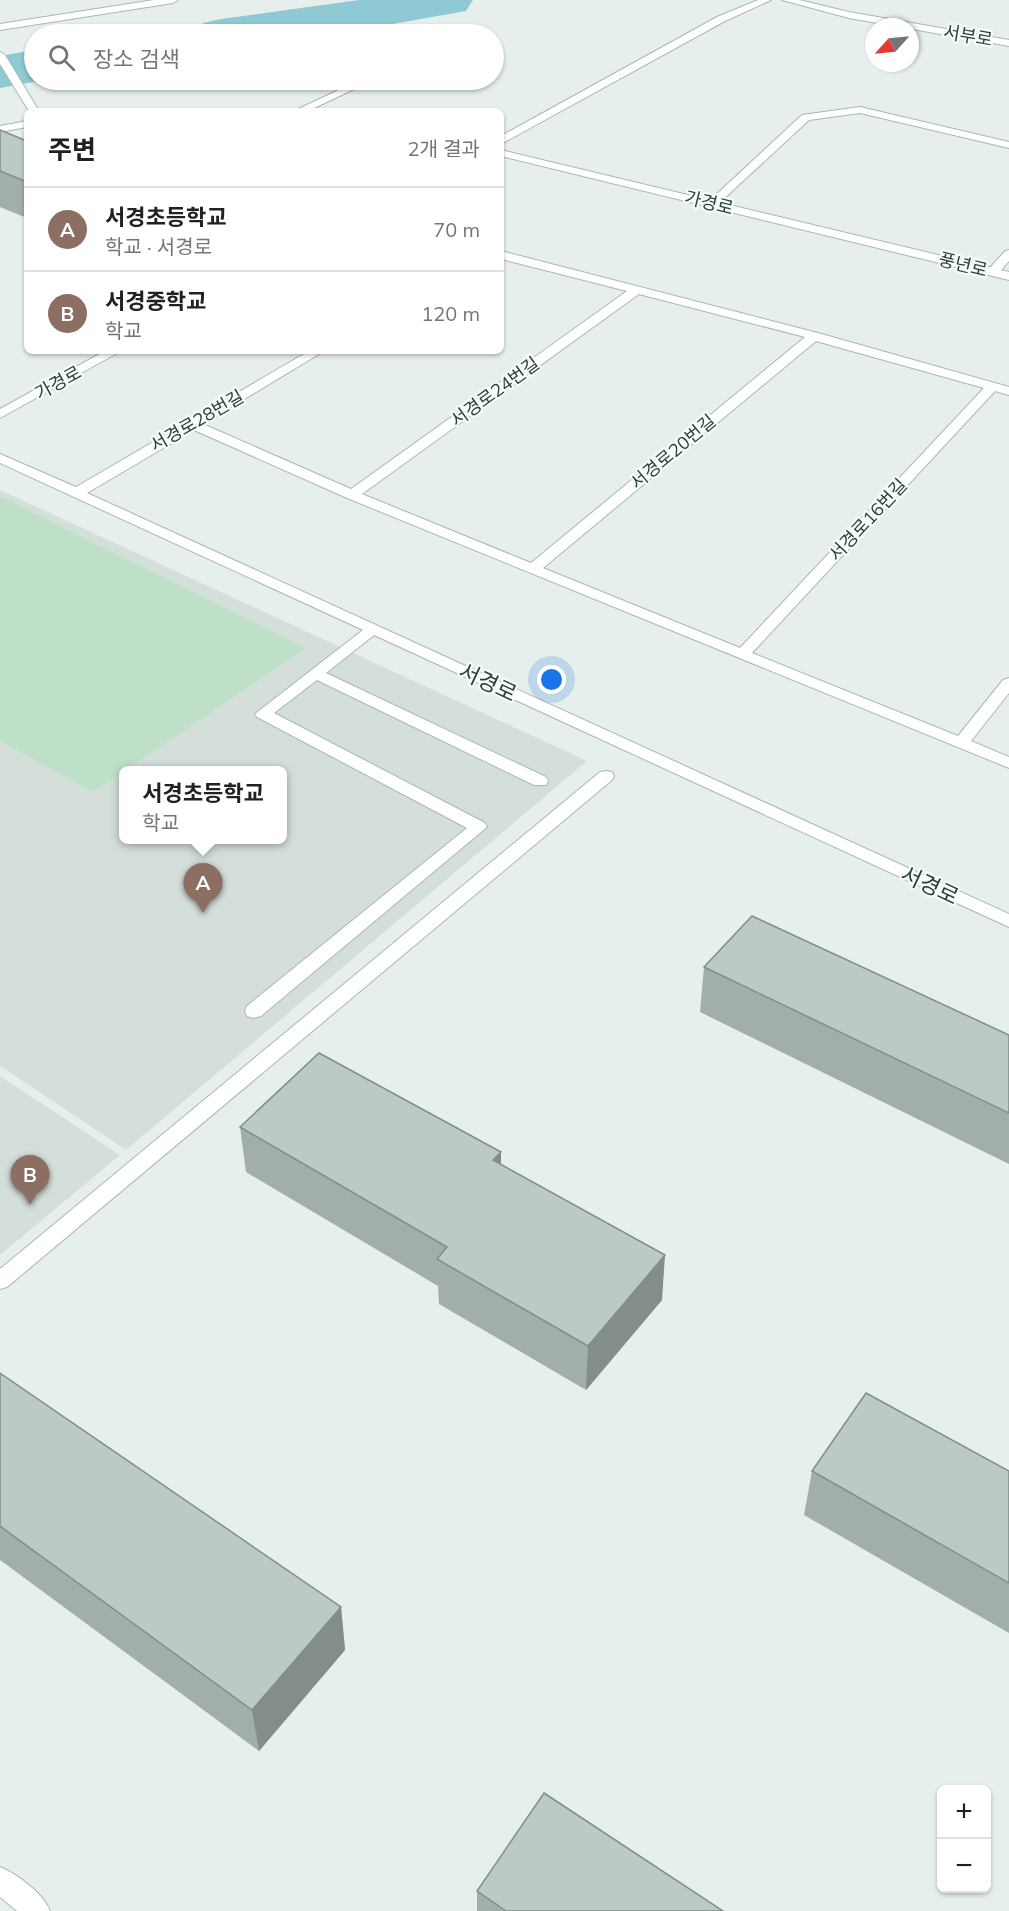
<!DOCTYPE html>
<html lang="ko">
<head>
<meta charset="utf-8">
<style>
	:root { --surface:#fff; --page:#f6f6f6; --text:#202124; --muted:#757577; --line:#e0e0e0; --accent:#b45309 }
	body { margin:0; font-family:Mulish,"Noto Sans KR",sans-serif; background:var(--page); color:var(--text) }
	.controls { position:absolute; right:18px; bottom:18px; display:grid; overflow:hidden; border-radius:9px; box-shadow:0 2px 4px #0004 }
	.controls button { width:54px; height:54px; display:grid; place-items:center; padding:0; border:0; border-bottom:2px solid var(--line); background:var(--surface); color:var(--text); font:30px sans-serif }
	.compass { position:absolute; left:865px; top:18px; width:54px; height:54px; border-radius:50%; background:var(--surface); box-shadow:0 2px 4px #0004; rotate:243deg }
	.you { position:absolute; left:552px; top:680px; width:21px; height:21px; margin:-15px; border:4px solid #fff; border-radius:50%; background:#1a73e8; box-shadow:0 0 0 9px #1a73e833 }
	.badge { display:grid; place-items:center; width:39px; height:39px; border-radius:50%; background:var(--accent); color:#fff; font-size:20px; font-weight:700 }
	.pin { position:absolute; translate:-50% -50px; filter:drop-shadow(0 2px 3px #0008) }
	.pin::after { content:''; position:absolute; top:32px; width:21px; height:18px; background:inherit; clip-path:polygon(0 0,100% 0,50% 100%) }
	.popup { position:absolute; left:119px; top:766px; width:168px; height:78px; box-sizing:border-box; display:grid; place-content:center; border-radius:9px; background:var(--surface); filter:drop-shadow(0 2px 4px #0005); font-size:20px; white-space:nowrap; color:var(--muted) }
	.popup b { font-size:22px; color:var(--text) }
	.popup::after { content:''; position:absolute; left:50%; top:100%; margin-left:-12px; border:12px solid transparent; border-top-color:var(--surface) }
	.list { margin:0; padding:0; list-style:none }
	h2 { display:flex; justify-content:space-between; align-items:center; height:78px; margin:0; padding:0 24px; font-size:26px }
	h2 small { font-size:20px; font-weight:400; color:var(--muted) }
	.list li { display:grid; grid-template-columns:39px 1fr auto; gap:18px; align-items:center; box-sizing:border-box; height:84px; padding:0 24px; border-top:2px solid var(--line) }
	.list b { display:block; font-size:22px; white-space:nowrap }
	.list p { margin:0; font-size:20px; white-space:nowrap; color:var(--muted) }
	.list em { font-size:20px; font-style:normal; color:var(--muted) }
	.icon { flex:none; width:33px; height:33px; fill:none; stroke:currentColor; stroke-width:2; stroke-linecap:round; stroke-linejoin:round }
	.map { position:relative; flex:none; width:1009px; height:1911px; overflow:hidden }
	.search { position:absolute; background:var(--surface); box-shadow:0 2px 4px #0004; left:24px; top:24px; width:480px; height:66px; display:flex; align-items:center; gap:15px; box-sizing:border-box; padding:0 21px; border-radius:33px; color:var(--muted); font-size:22px }
	.panel { position:absolute; background:var(--surface); box-shadow:0 2px 4px #0004; left:24px; top:108px; width:480px; height:246px; border-radius:9px }
	.map>svg:first-child { display:block }
</style>
</head>
<body>
<div class="map">
<svg width="1009" height="1911" viewBox="0 0 1009 1911">
	<rect width="100%" height="100%" fill="#e6efeb"/>
	<g fill="#d4dfda" fill-rule="evenodd">
		<path d="M0 490 587 761 126 1150 0 1066ZM124 770H282V840H124Z"/>
		<polygon points="0,1076 120,1155 0,1255"/>
	</g>
	<polygon fill="#bfe0c8" points="0,496 306,648 93,792 0,741"/>
	<g fill="none" stroke-linecap="round" stroke-linejoin="round">
		<g fill="#8ec9d4" fill-rule="evenodd">
			<polygon points="359,0 473,0 466,11 336,34 195,34 203,23 221,19"/>
			<polygon points="34,50 34,80 44,80 0,88 0,56"/>
		</g>
		<defs>
			<g id="service">
				<polygon points="360,80 373,80 308,111 294,111"/>
				<polygon points="860,107 1009,142 1009,148 860,113 809,120 716,206 708,206 706,204 802,115"/>
				<polygon points="1009,250 1009,261 997,275 989,275 989,269 1005,251"/>
				<polygon points="373,624 381,629 378,632 326,673 546,777 548,781 546,785 534,785 317,680 274,713 485,823 487,827 261,1016 254,1018 247,1016 245,1011 247,1006 467,828 257,717 255,714 368,626"/>
			</g>
			<g id="pedestrian">
				<polygon points="606,771 612,772 614,776 612,780 7,1287 0,1289 0,1269 600,772"/>
				<path d="M0 1867C17 1874 43 1893 50 1911H17L0 1897Z"/>
			</g>
			<g id="minor">
				<polygon points="154,0 178,0 173,3 0,30 0,24"/>
				<polygon points="0,52 5,55 39,111 29,111 0,64"/>
				<polygon points="27,121 27,127 0,132 0,126"/>
				<polygon points="501,150 1009,272 1009,280 501,156"/>
				<path d="M501 251 818 333 1009 387V395L995 391 752 653 958 736 1003 680 1009 678V693L971 741 1009 757V768L347 498 194 430 87 493 1009 914V927L0 463V454L76 487 309 351H324L203 424 351 489 627 291 501 259ZM639 294 805 337 531 563 362 494ZM816 341 984 388 740 648 543 568Z"/>
			</g>
			<g id="tertiary">
				<polygon points="758,0 771,0 725,21 501,144 501,136 717,17"/>
				<polygon points="105,351 121,351 0,418 0,409"/>
			</g>
			<polygon id="secondary" points="782,0 799,0 849,12 1009,40 1009,46 849,18"/>
		</defs>
		<use href="#service" stroke="#a8b8b2" stroke-width="2"/>
		<use href="#pedestrian" stroke="#a8b8b2" stroke-width="2"/>
		<use href="#minor" stroke="#a8b8b2" stroke-width="2"/>
		<use href="#tertiary" stroke="#a8b8b2" stroke-width="2"/>
		<use href="#secondary" stroke="#a4bbb3" stroke-width="2"/>
		<use href="#service" fill="#fff" fill-rule="evenodd"/>
		<use href="#pedestrian" fill="#fff" fill-rule="evenodd"/>
		<use href="#minor" fill="#fff" fill-rule="evenodd"/>
		<use href="#tertiary" fill="#fff" fill-rule="evenodd"/>
		<use href="#secondary" fill="#fff" fill-rule="evenodd"/>
	</g>
	<g fill="#a1aea9">
		<polygon points="0,130 27,141 27,218 0,207"/>
		<polygon points="704,967 1009,1035 1009,1164 700,1012"/>
		<polygon points="240,1127 501,1152 501,1164 662,1300 586,1390 439,1304 438,1286 246,1172"/>
		<polygon points="0,1373 341,1607 345,1650 259,1751 0,1560"/>
		<polygon points="812,1471 1009,1471 1009,1633 804,1515"/>
		<polygon points="477,1891 723,1911 477,1911"/>
	</g>
	<g fill="#838d89">
		<polygon points="501,1152 501,1197 493,1160"/>
		<polygon points="665,1255 662,1300 586,1390 588,1346"/>
		<polygon points="341,1607 345,1650 259,1751 252,1710"/>
	</g>
	<g fill="#bbcac4" stroke="#838d89" stroke-width="1.5">
		<polygon points="0,130 27,141 27,182 0,171"/>
		<polygon points="752,916 1009,1035 1009,1113 704,967"/>
		<polygon points="319,1053 501,1152 493,1160 665,1255 588,1346 437,1259 447,1247 240,1127"/>
		<polygon points="0,1373 341,1607 252,1710 0,1526"/>
		<polygon points="866,1393 1009,1471 1009,1583 812,1471"/>
		<polygon points="544,1793 723,1911 506,1911 477,1891"/>
	</g>
	<g text-anchor="middle" stroke-width="4.5" stroke-linejoin="round" paint-order="stroke">
		<g font-size="18" fill="#24423a" stroke="#f7fbf9">
			<text transform="translate(968 36) rotate(10)" y="6">서부로</text>
			<text transform="translate(709 203) rotate(14)" y="6">가경로</text>
			<text transform="translate(963 265) rotate(14)" y="6">풍년로</text>
			<text transform="translate(58 383) rotate(-29)" y="6">가경로</text>
			<text transform="translate(495 392) rotate(-36)" y="6">서경로24번길</text>
			<text transform="translate(197 421) rotate(-30)" y="6">서경로28번길</text>
			<text transform="translate(673 452) rotate(-40)" y="6">서경로20번길</text>
			<text transform="translate(868 520) rotate(-47)" y="6">서경로16번길</text>
		</g>
		<g font-size="22" fill="#24423a" stroke="#f7fbf9">
			<text transform="translate(488 682) rotate(25)" y="8">서경로</text>
			<text transform="translate(930 885) rotate(25)" y="8">서경로</text>
		</g>
	</g>
</svg>
<div class="controls">
<button>+</button>
<button>−</button>
</div>
<svg class="compass" viewBox="-18 -18 36 36"><path d="M0-13l5 13h-10z" fill="#e53935"/><path d="M0 13l5-13h-10z" fill="#757577"/></svg>
<div class="you"></div>
<div class="pin badge" style="left:203px;top:913px;background:#8d6e63">A</div>
<div class="popup"><b>서경초등학교</b>학교</div>
<div class="pin badge" style="left:30px;top:1205px;background:#8d6e63">B</div>
<div class="search"><svg class="icon" aria-label="search" viewBox="0 0 24 24"><circle cx="10" cy="10" r="6"/><path d="M15 15l6 6"/></svg>장소 검색</div>
<section class="panel">
<h2>주변<small>2개 결과</small></h2>
<ul class="list">
<li><span class="badge" style="background:#8d6e63">A</span><div><b>서경초등학교</b><p>학교 · 서경로</p></div><em>70 m</em></li>
<li><span class="badge" style="background:#8d6e63">B</span><div><b>서경중학교</b><p>학교</p></div><em>120 m</em></li>
</ul>
</section>
</div>
</body>
</html>
